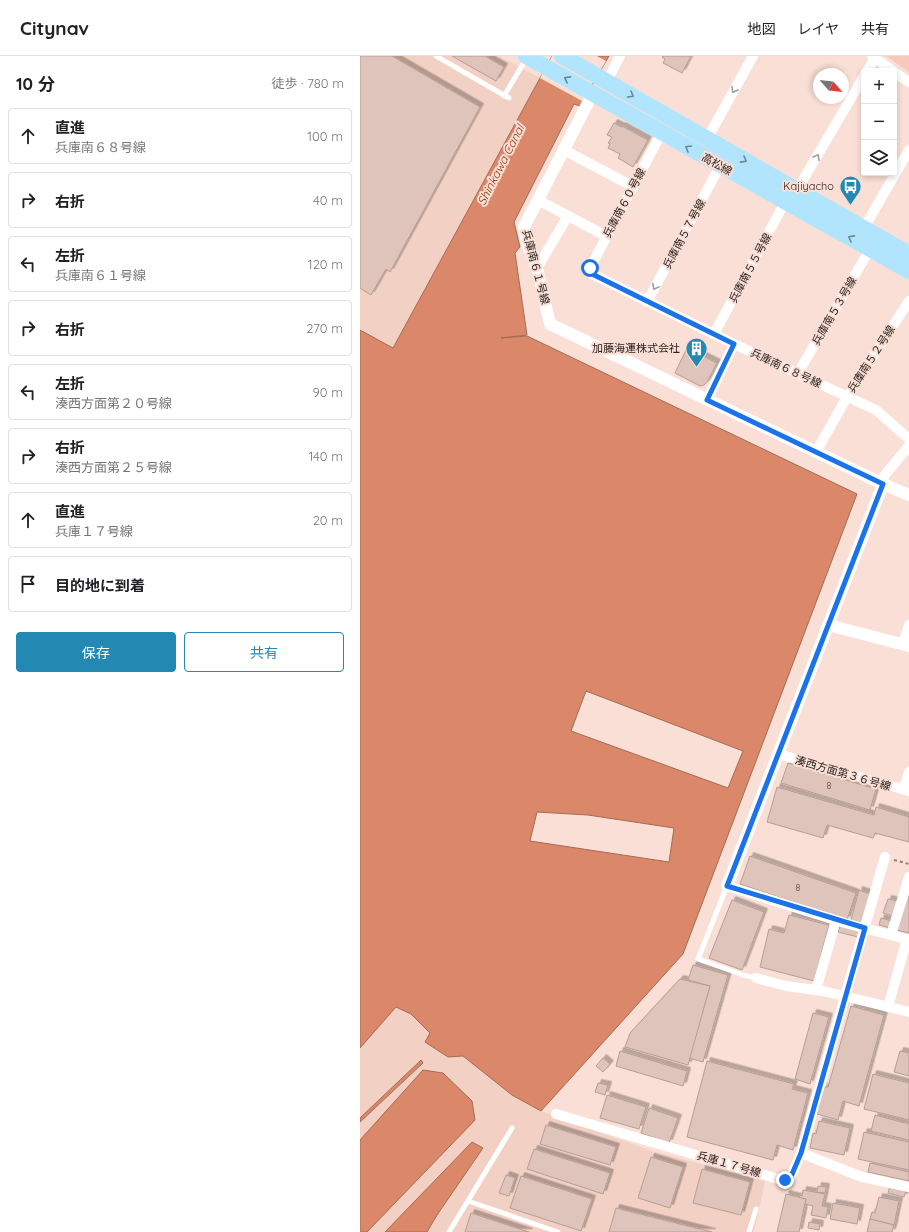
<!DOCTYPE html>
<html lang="ja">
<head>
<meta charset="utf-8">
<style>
	:root { --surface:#fff; --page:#f6f6f6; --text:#202124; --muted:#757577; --line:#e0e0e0; --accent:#2389b2 }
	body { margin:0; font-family:Quicksand,"Noto Sans JP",sans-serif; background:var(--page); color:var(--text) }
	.controls { position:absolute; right:12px; top:12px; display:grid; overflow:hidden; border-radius:4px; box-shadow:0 2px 6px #0003 }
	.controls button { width:36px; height:36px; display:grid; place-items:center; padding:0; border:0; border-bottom:1px solid var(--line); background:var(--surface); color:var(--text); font:20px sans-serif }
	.compass { position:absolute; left:453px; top:12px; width:36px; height:36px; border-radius:50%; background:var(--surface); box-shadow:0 2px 6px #0003; rotate:117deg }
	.stop { position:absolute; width:12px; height:12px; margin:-9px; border:3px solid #1a73e8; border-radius:50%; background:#fff }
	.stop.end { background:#1a73e8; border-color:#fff; box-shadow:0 1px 4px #0008 }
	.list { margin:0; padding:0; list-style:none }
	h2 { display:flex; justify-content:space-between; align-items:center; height:52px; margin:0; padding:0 16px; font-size:17px }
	h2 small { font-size:13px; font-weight:400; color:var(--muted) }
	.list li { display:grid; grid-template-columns:26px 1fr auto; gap:12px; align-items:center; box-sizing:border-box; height:56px; margin:0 8px 8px; padding:0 8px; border:1px solid var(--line); border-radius:4px }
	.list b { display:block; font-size:15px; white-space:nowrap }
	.list p { margin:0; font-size:13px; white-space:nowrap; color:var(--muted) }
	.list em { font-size:13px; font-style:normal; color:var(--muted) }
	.actions { display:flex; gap:8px; padding:12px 16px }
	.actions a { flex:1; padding:9px 0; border:1px solid var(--accent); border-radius:4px; text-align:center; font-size:14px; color:var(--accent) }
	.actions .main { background:var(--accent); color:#fff }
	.icon { flex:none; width:22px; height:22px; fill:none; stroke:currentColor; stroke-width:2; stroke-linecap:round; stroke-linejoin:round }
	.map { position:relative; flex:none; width:549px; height:1176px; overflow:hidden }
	header { display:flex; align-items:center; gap:24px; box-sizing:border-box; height:56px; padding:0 20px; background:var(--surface); border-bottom:1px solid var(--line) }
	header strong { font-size:19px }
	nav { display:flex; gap:22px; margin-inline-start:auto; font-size:14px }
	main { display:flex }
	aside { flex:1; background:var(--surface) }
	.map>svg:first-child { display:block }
</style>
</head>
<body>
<header>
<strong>Citynav</strong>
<nav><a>地図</a><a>レイヤ</a><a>共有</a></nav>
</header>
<main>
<aside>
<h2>10 分<small>徒歩 · 780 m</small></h2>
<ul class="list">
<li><svg class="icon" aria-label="ahead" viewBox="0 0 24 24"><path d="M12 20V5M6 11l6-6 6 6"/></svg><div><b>直進</b><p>兵庫南６８号線</p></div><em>100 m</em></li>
<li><svg class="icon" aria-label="right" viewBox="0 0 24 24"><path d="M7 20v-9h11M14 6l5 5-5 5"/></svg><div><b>右折</b></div><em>40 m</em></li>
<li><svg class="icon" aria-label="left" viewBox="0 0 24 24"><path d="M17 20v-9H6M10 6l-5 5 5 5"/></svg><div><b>左折</b><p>兵庫南６１号線</p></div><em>120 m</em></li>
<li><svg class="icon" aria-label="right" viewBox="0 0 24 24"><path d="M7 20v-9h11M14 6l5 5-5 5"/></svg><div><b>右折</b></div><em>270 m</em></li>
<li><svg class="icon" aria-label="left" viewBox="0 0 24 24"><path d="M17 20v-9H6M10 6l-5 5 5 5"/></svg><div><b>左折</b><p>湊西方面第２０号線</p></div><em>90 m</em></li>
<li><svg class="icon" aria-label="right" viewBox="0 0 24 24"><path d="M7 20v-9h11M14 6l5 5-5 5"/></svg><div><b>右折</b><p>湊西方面第２５号線</p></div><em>140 m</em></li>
<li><svg class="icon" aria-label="ahead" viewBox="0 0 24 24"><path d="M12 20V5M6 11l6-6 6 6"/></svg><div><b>直進</b><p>兵庫１７号線</p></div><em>20 m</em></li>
<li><svg class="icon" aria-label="arrive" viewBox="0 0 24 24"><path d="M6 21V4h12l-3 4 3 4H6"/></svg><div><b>目的地に到着</b></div></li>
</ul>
<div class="actions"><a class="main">保存</a><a>共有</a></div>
</aside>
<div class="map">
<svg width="549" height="1176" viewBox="0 0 549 1176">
	<defs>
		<filter id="shadow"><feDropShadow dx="3.5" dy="-3.5" stdDeviation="0" flood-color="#0004"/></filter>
	</defs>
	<rect width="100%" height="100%" fill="#f9dfd5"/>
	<g fill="#f2d0c4">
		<polygon points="0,0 139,0 180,22 33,292 0,274"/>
		<polygon points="36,951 51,958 70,977 65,986 88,1001 103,1000 152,1039 181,1055 292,1095 405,1125 394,1176 67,1176 112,1086 25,1176 0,1176 0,1066 63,1008 60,1004 0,1062 0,992"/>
	</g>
	<polygon fill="#f7c9b8" points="526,0 549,0 549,16"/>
	<g fill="#da8869" stroke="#a66a53" fill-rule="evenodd">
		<path d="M192 0H249L220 50 214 48 154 166 160 191 155 197 167 279 141 282 167 280 497 438 323 898 181 1055 152 1039 103 1000 88 1001 65 986 70 977 51 958 36 951 0 992V274L33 292ZM226 635 383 695 368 732 211 675ZM177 756 228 759 314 772 309 806 170 785Z"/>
		<polygon points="61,1004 63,1007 0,1066 0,1062"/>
		<polygon points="63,1014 83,1017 112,1045 115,1064 7,1176 0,1176 0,1084"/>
		<polygon points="112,1086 123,1092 77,1159 67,1176 25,1176"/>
	</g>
	<polygon fill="#f9dfd5" points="192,0 237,0 246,5 222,45 180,22"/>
	<g fill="#dec4bb" stroke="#b69d94" filter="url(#shadow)">
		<polygon points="0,0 32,0 120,51 30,216 26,213 11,239 0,232"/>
		<polygon points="92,0 125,0 144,11 136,25"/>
		<polygon points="303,0 331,0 322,17 303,7 305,3 302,1"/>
		<polygon points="254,67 262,71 262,70 288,84 273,111 258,102 260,98 248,92 250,88 248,87 252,81 247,79"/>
		<polygon points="327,292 357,307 347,326 344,329 340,330 315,317"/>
		<polygon points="428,707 516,733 510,754 421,727"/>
		<polygon points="417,731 514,759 516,751 549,761 549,786 515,777 513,782 467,769 463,782 407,766"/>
		<polygon points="390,800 496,837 487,864 380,828"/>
		<polygon points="499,834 511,838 503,867 491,864"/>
		<polygon points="546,840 549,841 549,877 537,874"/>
		<polygon points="528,843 537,845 533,860 523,857"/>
		<polygon points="372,844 404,856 382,914 349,902"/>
		<polygon points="429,859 469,869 454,925 400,911 409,873 424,877"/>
		<polygon points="521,862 532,865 530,872 519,869"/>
		<polygon points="480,870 500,875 498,881 478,876"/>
		<polygon points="333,909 368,919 343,1006 329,1002 350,930 328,924"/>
		<polygon points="320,923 350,930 328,1009 265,991 270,977"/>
		<polygon points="491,950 524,959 499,1050 483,1045 478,1064 457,1058 464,1031 468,1031"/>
		<polygon points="453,957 469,961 450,1028 435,1023"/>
		<polygon points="260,995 327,1015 323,1030 256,1010"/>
		<polygon points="540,995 549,997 549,1020 534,1016"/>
		<polygon points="243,1002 250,1008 243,1016 236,1010"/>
		<polygon points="347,1005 434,1028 432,1033 448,1037 433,1094 417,1089 413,1104 327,1081"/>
		<polygon points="513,1018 549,1027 549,1064 504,1053"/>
		<polygon points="238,1027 248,1029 245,1039 235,1036"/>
		<polygon points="247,1039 286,1051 279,1073 240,1062"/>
		<polygon points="289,1052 318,1062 309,1087 281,1077"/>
		<polygon points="515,1059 549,1068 549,1084 511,1075"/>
		<polygon points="459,1065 490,1072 484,1099 450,1092 453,1077 456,1078"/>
		<polygon points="186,1069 256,1091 250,1109 180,1088"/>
		<polygon points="504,1076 549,1086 549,1114 498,1103"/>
		<polygon points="174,1093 250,1117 243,1138 167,1113"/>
		<polygon points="291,1101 323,1111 310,1152 278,1142"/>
		<polygon points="510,1107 549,1116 549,1125 508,1116"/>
		<polygon points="342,1113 390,1126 381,1159 333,1147"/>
		<polygon points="146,1119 155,1122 149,1140 139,1137"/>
		<polygon points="161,1120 232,1143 221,1175 150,1152"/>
		<polygon points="458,1130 466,1131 465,1137 457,1136"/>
		<polygon points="530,1130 546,1135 544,1141 528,1137"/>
		<polygon points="443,1134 465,1138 462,1150 468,1151 466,1162 451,1159 453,1150 445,1148 446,1143 439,1142 440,1139 442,1140"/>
		<polygon points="426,1138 446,1143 439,1176 417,1176"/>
		<polygon points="519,1141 539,1145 534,1169 510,1163 512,1156 515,1157"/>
		<polygon points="473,1147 500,1152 497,1168 470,1163"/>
		<polygon points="256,1152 352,1176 249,1176"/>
		<polygon points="111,1157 169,1176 105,1176"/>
		<polygon points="510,1163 534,1169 532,1176 507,1176"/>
		<polygon points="449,1166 460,1168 459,1174 448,1172"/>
	</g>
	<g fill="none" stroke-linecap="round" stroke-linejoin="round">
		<polyline stroke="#8f7d77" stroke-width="2" stroke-dasharray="3 3" stroke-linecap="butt" points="534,804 549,808"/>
		<g stroke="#fff" stroke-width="5">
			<polyline points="76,0 149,42"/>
			<polyline points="144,40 166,3"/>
			<polyline points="367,830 338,903 383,919 396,922"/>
			<polyline points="108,1145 198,1176"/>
			<polyline points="89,1176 152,1072"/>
			<polyline points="389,1176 396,1153"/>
		</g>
		<g stroke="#fff" stroke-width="10">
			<polyline points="512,0 533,15"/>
			<polyline points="507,15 515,2"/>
			<polyline points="534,16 549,26"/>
			<polyline points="247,25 260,0"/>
			<polyline points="302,76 230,212 232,218 374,288 516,354 549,383"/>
			<polyline points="347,83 393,0"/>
			<polyline points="204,94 272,130"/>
			<polyline points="437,134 504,20"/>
			<polyline points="178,144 246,180"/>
			<polyline points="504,172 549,94"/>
			<polyline points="177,212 208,160"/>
			<polyline points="287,246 360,110"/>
			<polyline points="354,278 425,146"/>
			<polyline points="438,317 510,193"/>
			<polyline points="347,344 374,288"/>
			<polyline points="456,396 487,341 549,245"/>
			<polyline points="523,428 524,420 549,390"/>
			<polyline points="543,588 549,569"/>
			<polyline points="418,698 549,735"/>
			<polyline points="544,734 549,716"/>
			<polyline points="367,830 485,867 549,884"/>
			<polyline points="531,879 549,821"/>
			<polyline points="396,922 426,930 463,935 549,956"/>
			<polyline points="456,934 476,864"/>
			<polyline points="528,951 547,883"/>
			<polyline points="196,1058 425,1125 430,1123 441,1097 485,940 525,801"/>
			<polyline points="441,1097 502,1121 549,1131"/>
		</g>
		<g stroke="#fff" stroke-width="12">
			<polyline points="233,37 164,171 168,190 177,212 190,268 523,428 549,439"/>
			<polyline points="468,569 549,590"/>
			<polyline points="367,830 523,428"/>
		</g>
		<g stroke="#b1e5fe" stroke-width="16">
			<polyline points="166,0 549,215"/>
			<polyline points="202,0 549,198"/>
		</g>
	</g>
	<defs><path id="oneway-chevron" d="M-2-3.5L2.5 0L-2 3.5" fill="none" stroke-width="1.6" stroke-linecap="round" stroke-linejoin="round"/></defs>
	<g stroke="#6f848f">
		<use href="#oneway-chevron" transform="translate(207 23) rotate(-152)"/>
		<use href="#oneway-chevron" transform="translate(271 39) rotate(30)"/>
		<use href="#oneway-chevron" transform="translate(328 92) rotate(-150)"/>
		<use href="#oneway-chevron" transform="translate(384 104) rotate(29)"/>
		<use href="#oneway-chevron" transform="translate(491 182) rotate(-151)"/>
	</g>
	<g stroke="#a09c9b">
		<use href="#oneway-chevron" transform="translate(374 34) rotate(119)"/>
		<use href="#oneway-chevron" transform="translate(457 101) rotate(-60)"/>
		<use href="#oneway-chevron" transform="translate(295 231) rotate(118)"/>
	</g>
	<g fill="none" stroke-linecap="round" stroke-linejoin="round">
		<polyline stroke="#1a73e8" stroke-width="5" points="230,212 232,218 374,288 347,344 523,428 367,830 505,872 441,1097 430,1123 425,1124"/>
	</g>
	<defs>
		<symbol id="bus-pin" viewBox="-11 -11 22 30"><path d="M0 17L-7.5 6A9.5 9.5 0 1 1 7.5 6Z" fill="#2389b2" stroke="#f9dfd5"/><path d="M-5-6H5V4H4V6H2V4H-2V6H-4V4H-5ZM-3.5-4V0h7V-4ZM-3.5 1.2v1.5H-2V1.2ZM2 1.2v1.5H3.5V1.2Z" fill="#fff"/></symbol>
		<symbol id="building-pin" viewBox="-11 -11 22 30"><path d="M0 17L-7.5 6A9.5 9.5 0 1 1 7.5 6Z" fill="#2389b2" stroke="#f9dfd5"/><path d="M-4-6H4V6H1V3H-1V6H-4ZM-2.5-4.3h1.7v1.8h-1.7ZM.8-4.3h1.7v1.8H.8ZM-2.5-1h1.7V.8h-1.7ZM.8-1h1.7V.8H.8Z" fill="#fff"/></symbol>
	</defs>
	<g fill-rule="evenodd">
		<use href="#bus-pin" x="478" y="118" width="25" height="34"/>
		<use href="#building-pin" x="324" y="280" width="25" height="34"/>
	</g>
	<g text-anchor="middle" stroke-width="4" stroke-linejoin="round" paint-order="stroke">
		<g font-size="9" fill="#594b47">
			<text x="469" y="733">8</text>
			<text x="438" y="835">8</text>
		</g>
		<g font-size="11" fill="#2d2320" stroke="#f9dfd5">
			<text transform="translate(357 108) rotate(29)" y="4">高松線</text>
			<text transform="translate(264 147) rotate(-62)" y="4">兵庫南６０号線</text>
			<text transform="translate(324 178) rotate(-62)" y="4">兵庫南５７号線</text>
			<text transform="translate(176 211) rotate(75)" y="4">兵庫南６１号線</text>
			<text transform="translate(390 212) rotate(-62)" y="4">兵庫南５５号線</text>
			<text transform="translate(474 255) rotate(-60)" y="4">兵庫南５３号線</text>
			<text transform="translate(511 303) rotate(-57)" y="4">兵庫南５２号線</text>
			<text transform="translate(426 312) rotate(25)" y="4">兵庫南６８号線</text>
			<text transform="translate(483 717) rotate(16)" y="4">湊西方面第３６号線</text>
			<text transform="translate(369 1108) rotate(16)" y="4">兵庫１７号線</text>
		</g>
		<g font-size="11" fill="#2d2320" stroke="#f9dfd5" text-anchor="end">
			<text x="474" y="134">Kajiyacho</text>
			<text x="320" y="296">加藤海運株式会社</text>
		</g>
		<g font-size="12" font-style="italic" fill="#943400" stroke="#f9dfd5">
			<text transform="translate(141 109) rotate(-63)" y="4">Shinkawa Canal</text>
		</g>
	</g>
</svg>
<div class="controls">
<button>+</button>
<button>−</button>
<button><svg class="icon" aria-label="layers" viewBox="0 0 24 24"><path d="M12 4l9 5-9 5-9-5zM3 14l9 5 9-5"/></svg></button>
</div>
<svg class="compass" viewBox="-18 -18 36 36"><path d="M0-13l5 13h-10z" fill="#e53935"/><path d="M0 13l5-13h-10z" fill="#757577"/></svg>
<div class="stop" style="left:230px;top:212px"></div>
<div class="stop end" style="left:425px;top:1124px"></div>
</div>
</main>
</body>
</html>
